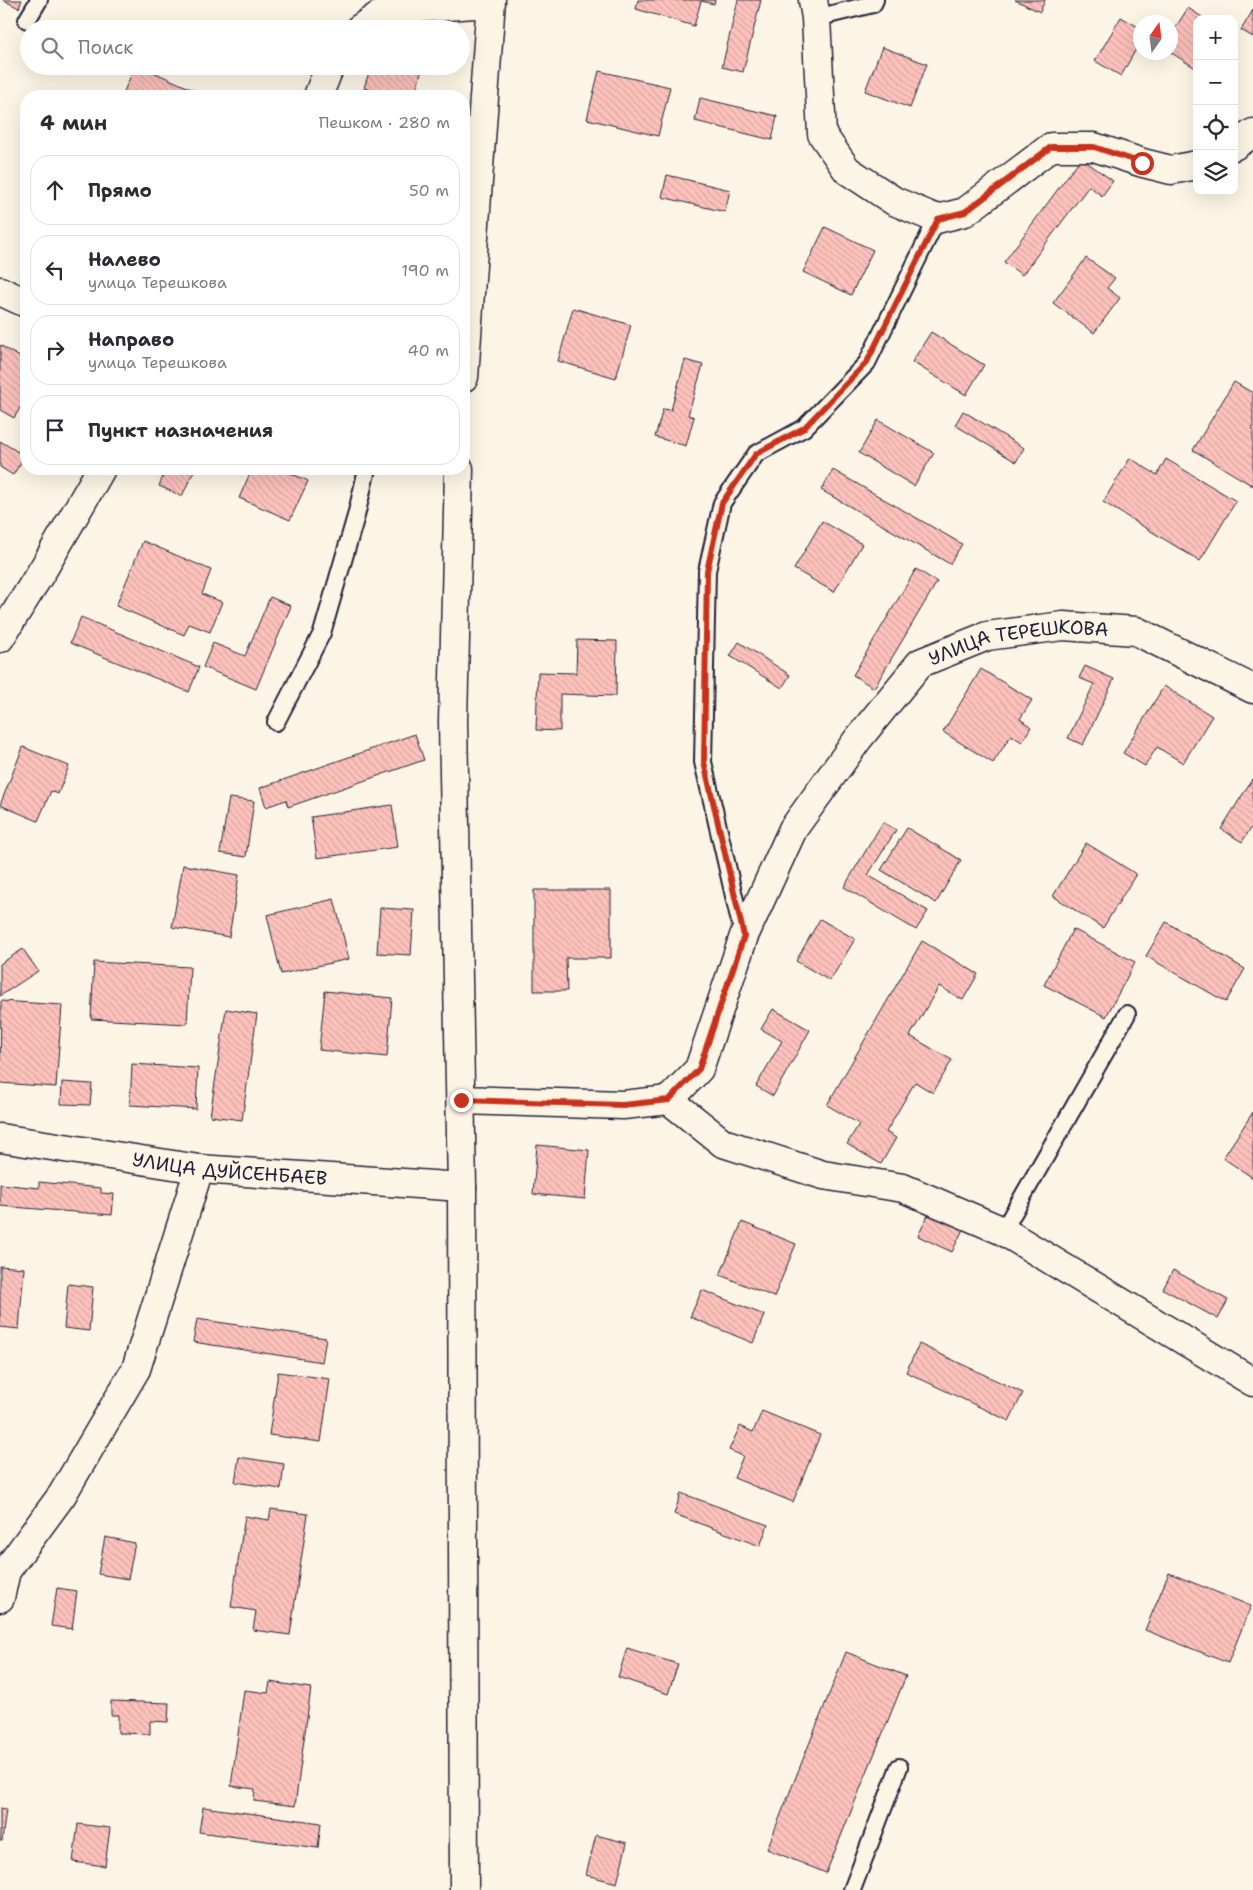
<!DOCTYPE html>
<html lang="ru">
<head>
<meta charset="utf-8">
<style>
	:root { --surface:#fff; --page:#f2f2f3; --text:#2b2b33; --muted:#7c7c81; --line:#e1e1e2 }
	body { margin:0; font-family:"Shantell Sans",sans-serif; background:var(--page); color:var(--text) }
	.controls { position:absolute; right:15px; top:15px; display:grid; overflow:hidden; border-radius:10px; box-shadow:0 5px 20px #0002 }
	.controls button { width:45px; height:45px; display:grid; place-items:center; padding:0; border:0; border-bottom:1px solid var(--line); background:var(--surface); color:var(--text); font:25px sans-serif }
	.compass { position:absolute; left:1133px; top:15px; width:45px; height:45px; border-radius:50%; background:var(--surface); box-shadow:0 5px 20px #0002; rotate:14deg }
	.stop { position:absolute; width:15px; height:15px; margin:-11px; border:4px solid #c8321e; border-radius:50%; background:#fff }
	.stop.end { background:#c8321e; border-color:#fff; box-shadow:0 1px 5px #0008 }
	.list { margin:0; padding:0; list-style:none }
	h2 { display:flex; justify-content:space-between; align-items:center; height:65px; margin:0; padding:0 20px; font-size:21px }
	h2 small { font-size:16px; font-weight:400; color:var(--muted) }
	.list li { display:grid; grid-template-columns:32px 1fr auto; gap:15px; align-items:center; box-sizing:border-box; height:70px; margin:0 10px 10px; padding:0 10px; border:1px solid var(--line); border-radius:20px }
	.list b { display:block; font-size:19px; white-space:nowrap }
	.list p { margin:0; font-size:16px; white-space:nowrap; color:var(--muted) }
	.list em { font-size:16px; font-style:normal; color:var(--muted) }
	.icon { flex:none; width:28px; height:28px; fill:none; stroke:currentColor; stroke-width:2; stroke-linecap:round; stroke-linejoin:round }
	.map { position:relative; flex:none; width:1253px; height:1890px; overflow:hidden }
	.search { position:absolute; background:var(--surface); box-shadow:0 5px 20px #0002; left:20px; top:20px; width:450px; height:55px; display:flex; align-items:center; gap:12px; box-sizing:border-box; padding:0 18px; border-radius:28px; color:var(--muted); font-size:19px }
	.panel { position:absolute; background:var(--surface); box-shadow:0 5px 20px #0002; left:20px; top:90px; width:450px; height:385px; border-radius:20px }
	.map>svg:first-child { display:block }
</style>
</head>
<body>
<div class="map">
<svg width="1253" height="1890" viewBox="0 0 1253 1890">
	<defs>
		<pattern id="building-back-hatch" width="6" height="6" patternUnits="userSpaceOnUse" patternTransform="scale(1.25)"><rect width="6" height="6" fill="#fec2bc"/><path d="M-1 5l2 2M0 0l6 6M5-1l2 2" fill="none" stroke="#d9a6a2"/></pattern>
	</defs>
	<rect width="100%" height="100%" fill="#fcf5e5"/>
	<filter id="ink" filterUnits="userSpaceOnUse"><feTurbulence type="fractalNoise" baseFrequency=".02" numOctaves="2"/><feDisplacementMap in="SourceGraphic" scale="10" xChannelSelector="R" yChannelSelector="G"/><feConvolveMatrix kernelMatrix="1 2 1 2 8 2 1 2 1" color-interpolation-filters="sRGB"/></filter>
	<g filter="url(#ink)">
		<g fill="url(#building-back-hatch)" stroke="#22223b">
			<polygon points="3,0 22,0 19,8"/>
			<polygon points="638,0 715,0 714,4 701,1 694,26 636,9"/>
			<polygon points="738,0 761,0 743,72 722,67"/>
			<polygon points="1015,0 1045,0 1040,12"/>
			<polygon points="1188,8 1205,19 1197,19 1197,69 1170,52 1170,36"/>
			<polygon points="1253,10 1253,37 1241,30"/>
			<polygon points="1121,17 1140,28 1140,42 1121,76 1095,61"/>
			<polygon points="882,47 927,64 910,108 865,91"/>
			<polygon points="135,66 140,66 198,92 196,96 122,96"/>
			<polygon points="371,66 411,66 422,70 414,96 388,96 364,88"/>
			<polygon points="599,71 670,87 658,136 587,119"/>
			<polygon points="700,98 777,116 772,140 695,121"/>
			<polygon points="1081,158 1113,181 1102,196 1089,186 1022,275 1004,262"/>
			<polygon points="667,175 730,190 725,212 662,197"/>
			<polygon points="825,227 873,250 851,295 803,272"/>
			<polygon points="1086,258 1115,278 1107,288 1120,298 1094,333 1053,303"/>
			<polygon points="573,308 631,325 616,378 558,361"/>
			<polygon points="931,332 984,365 966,395 912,362"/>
			<polygon points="0,345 26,361 26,398 14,418 0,410"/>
			<polygon points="685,360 703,365 688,415 694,417 686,446 655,437 663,409 671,410"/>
			<polygon points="1234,382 1253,393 1253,486 1193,450"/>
			<polygon points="963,411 1024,448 1016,462 955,425"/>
			<polygon points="878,420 934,453 914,486 859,453"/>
			<polygon points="0,441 25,456 13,475 0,467"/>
			<polygon points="1130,458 1157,475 1166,459 1236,501 1200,561 1103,502"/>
			<polygon points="166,469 195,469 182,496 159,486"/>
			<polygon points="252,469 281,469 308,481 290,520 239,498"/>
			<polygon points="833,470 962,544 950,564 821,490"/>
			<polygon points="822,521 862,544 834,592 794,569"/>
			<polygon points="143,541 211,570 202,594 222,602 210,632 189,624 184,635 116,606"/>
			<polygon points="916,569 937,582 874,688 853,675"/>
			<polygon points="270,597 291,606 256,689 203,667 213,643 245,656"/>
			<polygon points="81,617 199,667 189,692 70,643"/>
			<polygon points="577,640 617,641 616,696 560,694 560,731 536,730 538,672 576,673"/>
			<polygon points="739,642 790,675 782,688 730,656"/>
			<polygon points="1085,666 1114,679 1083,745 1068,738 1094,684 1079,678"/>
			<polygon points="981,669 1032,700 1020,719 1031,727 1022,742 1011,735 993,763 943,732"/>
			<polygon points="1164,686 1212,716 1183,763 1157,747 1145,766 1123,753"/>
			<polygon points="415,734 424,760 288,807 286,800 266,807 260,788"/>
			<polygon points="23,747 69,766 58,794 51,791 38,821 0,805"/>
			<polygon points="1253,778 1253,825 1242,842 1221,829"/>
			<polygon points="229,798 254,801 246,857 220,853"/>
			<polygon points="392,805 398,847 317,858 311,817"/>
			<polygon points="883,822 896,830 868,875 928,911 916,930 844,887"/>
			<polygon points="907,828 961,860 936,903 881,870"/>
			<polygon points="1086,843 1136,874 1103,928 1053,896"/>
			<polygon points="183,865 239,875 229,937 172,927"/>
			<polygon points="534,890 611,890 611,958 566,958 567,991 534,991"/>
			<polygon points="334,899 349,959 281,974 267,915"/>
			<polygon points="380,908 414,910 411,955 377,953"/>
			<polygon points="820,919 855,939 830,981 796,961"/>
			<polygon points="1166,922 1245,969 1226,1002 1146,956"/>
			<polygon points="1073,929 1135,962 1106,1017 1044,985"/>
			<polygon points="922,941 978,974 963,1000 939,986 910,1036 952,1060 933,1093 915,1082 886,1132 896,1138 881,1164 847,1144 859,1124 827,1105"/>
			<polygon points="23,949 38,971 0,996 0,964"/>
			<polygon points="94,962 190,967 187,1024 91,1019"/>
			<polygon points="325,991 392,998 387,1057 319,1050"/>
			<polygon points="1,1001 62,1005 56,1087 0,1083"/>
			<polygon points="226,1009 257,1014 242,1120 210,1116"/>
			<polygon points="773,1009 810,1030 773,1096 756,1086 782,1041 761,1029"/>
			<polygon points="132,1064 198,1068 196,1109 130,1105"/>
			<polygon points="62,1082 92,1084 90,1105 61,1104"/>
			<polygon points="1253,1112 1253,1178 1223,1158"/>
			<polygon points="537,1145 589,1150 585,1199 533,1194"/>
			<polygon points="39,1182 101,1188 101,1193 114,1194 112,1215 0,1206 0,1184 39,1188"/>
			<polygon points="930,1211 964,1227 952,1252 918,1236"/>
			<polygon points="742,1222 796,1244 774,1297 720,1275"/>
			<polygon points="0,1266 24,1268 19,1329 0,1327"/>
			<polygon points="1173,1270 1228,1300 1218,1319 1163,1289"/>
			<polygon points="68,1284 93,1287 89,1331 64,1328"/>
			<polygon points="702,1290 764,1315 753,1343 690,1317"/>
			<polygon points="197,1319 326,1338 322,1362 193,1342"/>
			<polygon points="919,1344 1023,1393 1009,1421 906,1372"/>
			<polygon points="278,1372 330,1379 321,1442 269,1435"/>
			<polygon points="762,1411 820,1435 793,1502 734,1478 743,1456 729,1450 740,1426 753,1432"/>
			<polygon points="239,1457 284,1464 281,1489 235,1482"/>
			<polygon points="681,1493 768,1525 760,1546 674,1514"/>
			<polygon points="271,1509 308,1514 290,1635 253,1630 256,1611 231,1607 245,1516 269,1520"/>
			<polygon points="105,1537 135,1543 128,1579 98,1574"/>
			<polygon points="1169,1573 1251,1606 1228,1663 1145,1630"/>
			<polygon points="57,1588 77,1591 72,1629 51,1626"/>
			<polygon points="627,1648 678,1664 668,1694 618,1677"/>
			<polygon points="846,1652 906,1676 826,1873 767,1849"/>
			<polygon points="270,1682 311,1688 295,1806 254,1801 255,1789 231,1786 244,1690 268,1693"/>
			<polygon points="111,1701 169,1703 168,1722 150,1721 150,1734 118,1733 118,1715 111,1715"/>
			<polygon points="203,1807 321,1823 318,1848 199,1832"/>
			<polygon points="0,1808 6,1809 2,1841 0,1841"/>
			<polygon points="78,1824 110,1828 105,1866 73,1862"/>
			<polygon points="596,1835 627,1843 617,1883 586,1875"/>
		</g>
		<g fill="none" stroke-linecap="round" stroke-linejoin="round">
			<defs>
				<g id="service">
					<polyline points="816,18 873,4 875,0"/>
					<polyline points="27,20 39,0"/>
					<polyline points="276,722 322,633 356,516 367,469"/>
					<polyline points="743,935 703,762 707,571 722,503 756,454 804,428 867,363 937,219"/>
					<polyline points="1003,1231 1127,1014"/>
					<polyline points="852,1890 899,1767"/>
				</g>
				<g id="minor">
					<polyline points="813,0 816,18 822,134 847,170 894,201 937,219 965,212 1051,147 1094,147 1143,163 1171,170 1197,165"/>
					<polyline points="359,29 387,10 490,3"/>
					<polyline points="318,96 330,66"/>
					<polyline points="1234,146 1253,133"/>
					<polyline points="0,291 26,303"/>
					<polyline points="0,638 45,566 101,469"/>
					<path id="s1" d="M461 1100 623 1105 669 1100 699 1069 744 936 793 829 858 739 920 663 987 636 1063 626 1136 631 1253 689"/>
					<polyline points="669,1100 723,1143 823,1175 903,1188 1003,1231 1253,1382"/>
					<path id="s2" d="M0 1138 199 1169 462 1187"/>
					<polyline points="0,1598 6,1571 62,1495 136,1369 199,1169"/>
				</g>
				<g id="tertiary">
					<polyline points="464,377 491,0"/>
					<polyline points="459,469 453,722 462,1187 464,1890"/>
				</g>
			</defs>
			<use href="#service" stroke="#22223b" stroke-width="20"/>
			<use href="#minor" stroke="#22223b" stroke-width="31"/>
			<use href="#tertiary" stroke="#22223b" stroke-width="31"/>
			<use href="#service" stroke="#fcf5e5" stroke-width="16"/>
			<use href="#minor" stroke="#fcf5e5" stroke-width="28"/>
			<use href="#tertiary" stroke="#fcf5e5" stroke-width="28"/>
		</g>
	</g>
	<g fill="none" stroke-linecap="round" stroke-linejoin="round" filter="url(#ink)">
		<polyline stroke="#c8321e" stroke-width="6" points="461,1100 623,1105 669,1100 699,1069 744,936 704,762 707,571 722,503 756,454 804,428 867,362 938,219 965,212 1051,147 1094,147 1142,163"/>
	</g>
	<g text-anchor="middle" stroke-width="4.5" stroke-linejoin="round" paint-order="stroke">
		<g font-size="19" fill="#22223b" stroke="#fcf5e5">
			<text dy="7" stroke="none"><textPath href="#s1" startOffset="821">УЛИЦА ТЕРЕШКОВА</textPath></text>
			<text dy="7" stroke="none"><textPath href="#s2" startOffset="232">УЛИЦА ДУЙСЕНБАЕВ</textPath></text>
		</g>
	</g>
</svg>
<div class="controls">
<button>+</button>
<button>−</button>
<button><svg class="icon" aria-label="locate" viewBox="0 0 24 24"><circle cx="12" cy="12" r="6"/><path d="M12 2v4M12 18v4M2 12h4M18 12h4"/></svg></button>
<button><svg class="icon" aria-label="layers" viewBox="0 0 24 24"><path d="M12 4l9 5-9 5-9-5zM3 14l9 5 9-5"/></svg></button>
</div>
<svg class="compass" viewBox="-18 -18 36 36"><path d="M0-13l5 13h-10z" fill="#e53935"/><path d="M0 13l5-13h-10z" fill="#7c7c81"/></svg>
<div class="stop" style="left:1142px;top:163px"></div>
<div class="stop end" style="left:461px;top:1100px"></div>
<div class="search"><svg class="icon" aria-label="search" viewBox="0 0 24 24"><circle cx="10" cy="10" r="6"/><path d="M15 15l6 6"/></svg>Поиск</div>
<section class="panel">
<h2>4 мин<small>Пешком · 280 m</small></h2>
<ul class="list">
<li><svg class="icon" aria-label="ahead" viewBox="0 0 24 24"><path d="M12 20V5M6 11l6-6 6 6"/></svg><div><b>Прямо</b></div><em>50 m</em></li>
<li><svg class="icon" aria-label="left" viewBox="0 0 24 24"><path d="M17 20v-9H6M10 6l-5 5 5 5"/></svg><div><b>Налево</b><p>улица Терешкова</p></div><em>190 m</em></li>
<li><svg class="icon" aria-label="right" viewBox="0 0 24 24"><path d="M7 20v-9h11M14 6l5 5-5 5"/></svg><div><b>Направо</b><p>улица Терешкова</p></div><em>40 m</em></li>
<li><svg class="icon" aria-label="arrive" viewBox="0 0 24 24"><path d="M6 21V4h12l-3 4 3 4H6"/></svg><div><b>Пункт назначения</b></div></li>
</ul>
</section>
</div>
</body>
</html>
